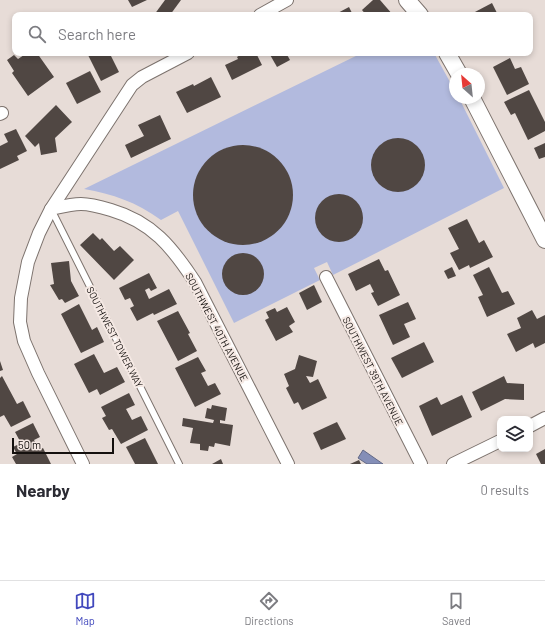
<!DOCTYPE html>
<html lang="en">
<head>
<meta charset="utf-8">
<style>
	:root { --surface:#fff; --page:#f7f7f7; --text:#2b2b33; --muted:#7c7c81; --line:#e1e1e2; --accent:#4148bd }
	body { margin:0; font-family:Barlow,sans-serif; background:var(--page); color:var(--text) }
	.controls { position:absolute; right:12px; bottom:12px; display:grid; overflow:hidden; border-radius:8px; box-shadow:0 2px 6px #0003 }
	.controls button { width:36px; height:36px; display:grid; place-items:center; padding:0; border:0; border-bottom:1px solid var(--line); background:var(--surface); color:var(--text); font:20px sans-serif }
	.compass { position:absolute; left:449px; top:68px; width:36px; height:36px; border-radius:50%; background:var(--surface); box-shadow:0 2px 6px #0003; rotate:333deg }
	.scale { position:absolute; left:12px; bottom:10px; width:102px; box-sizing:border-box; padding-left:4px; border:2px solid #14100e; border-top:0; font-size:11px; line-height:14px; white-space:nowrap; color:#14100e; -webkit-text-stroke:3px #f5e9e4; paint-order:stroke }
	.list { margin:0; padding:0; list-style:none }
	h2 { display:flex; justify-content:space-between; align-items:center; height:52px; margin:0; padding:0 16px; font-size:17px }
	h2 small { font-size:13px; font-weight:400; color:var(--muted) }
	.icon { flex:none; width:22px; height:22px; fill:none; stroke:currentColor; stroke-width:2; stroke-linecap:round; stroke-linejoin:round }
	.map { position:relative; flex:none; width:545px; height:464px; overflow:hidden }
	.search { position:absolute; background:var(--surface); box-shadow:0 2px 6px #0003; left:12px; right:12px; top:12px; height:44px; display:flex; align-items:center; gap:10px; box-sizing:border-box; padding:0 14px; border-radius:8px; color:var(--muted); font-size:15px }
	.sheet { height:116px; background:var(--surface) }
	nav { display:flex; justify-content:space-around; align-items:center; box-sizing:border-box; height:56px; border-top:1px solid var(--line); background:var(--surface); font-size:11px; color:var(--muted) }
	nav a { display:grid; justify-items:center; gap:2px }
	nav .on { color:var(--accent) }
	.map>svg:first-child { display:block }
</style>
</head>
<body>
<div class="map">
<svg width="545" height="464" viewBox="0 0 545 464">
	<rect width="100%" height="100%" fill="#e7dcd7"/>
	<path fill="#b2bade" d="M362 53H434L455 91V98H459L504 188 333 275 327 262 314 268 320 280 234 323 178 211 161 220C136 202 113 194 84 189Z"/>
	<polygon fill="#848eb7" stroke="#626884" points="363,450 383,464 367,464 358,458"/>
	<g fill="#504743">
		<polygon points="128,0 147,0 132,7"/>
		<polygon points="165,0 181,0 170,15 154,15"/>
		<polygon points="373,0 380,0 393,15 366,15 362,10"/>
		<polygon points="492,3 498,15 474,15 473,13"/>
		<polygon points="349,7 353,15 334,15"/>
		<polygon points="27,53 37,53 54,77 28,96 12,73 14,71 7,60 14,55 18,59"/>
		<polygon points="87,53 116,53 111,56 119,72 101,81"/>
		<polygon points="243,53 256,53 262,65 232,80 225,65 238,59 237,57"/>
		<polygon points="269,53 286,53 290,60 277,67"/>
		<polygon points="510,58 515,69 521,67 529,84 507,95 493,67"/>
		<polygon points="90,71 101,92 77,104 66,83"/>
		<polygon points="211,77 221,97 187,113 176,92 193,84 194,86"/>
		<polygon points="529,90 545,122 545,131 528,140 515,113 511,115 504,102"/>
		<polygon points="56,105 72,122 55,138 57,152 41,155 39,143 35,147 25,136"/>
		<polygon points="160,115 171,139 131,158 125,145 144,136 138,125"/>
		<polygon points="16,129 27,151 17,156 19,160 0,169 0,146 8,142 4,134"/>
		<circle cx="398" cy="165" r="27"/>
		<polygon points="545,143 545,157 539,159 534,148"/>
		<circle cx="243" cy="195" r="50"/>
		<circle cx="339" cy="218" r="24"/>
		<polygon points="467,219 479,243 484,240 493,257 470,268 469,265 459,270 450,253 459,249 448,228"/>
		<polygon points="93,233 100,240 102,238 114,251 120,246 134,260 114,280 80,245"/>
		<circle cx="243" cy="274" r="21"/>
		<polygon points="379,259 385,271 388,270 400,295 378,306 371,293 374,292 370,284 356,291 348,274"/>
		<polygon points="69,261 71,281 79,296 65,303 62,299 59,300 50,285 54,284 51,263"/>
		<polygon points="452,267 456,276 448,279 444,271"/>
		<polygon points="489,267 502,293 508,291 515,304 487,317 478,297 483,295 473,275"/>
		<polygon points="149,273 157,288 151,291 149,288 145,290 149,299 169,289 177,304 154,315 153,313 137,321 130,308 134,306 130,298 125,300 119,288"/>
		<polygon points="314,285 322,302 307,310 299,293"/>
		<polygon points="408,302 416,319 404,324 410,337 393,345 379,315"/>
		<polygon points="79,304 92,330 97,327 104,342 81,353 61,314"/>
		<polygon points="287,307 295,322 289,326 293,332 276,341 265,320 269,318 266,312 275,308 277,312"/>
		<polygon points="532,310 537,319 545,315 545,343 535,348 533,343 516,352 507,334 521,328 517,318"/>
		<polygon points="178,311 190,333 188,334 197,351 178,361 157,321"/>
		<polygon points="424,342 434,362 402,378 391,358"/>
		<polygon points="94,354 104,373 117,367 125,382 100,395 97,389 89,393 74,364"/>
		<polygon points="299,355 317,361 313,377 306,376 310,383 318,379 327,398 302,410 298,402 294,404 286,388 289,386 284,374 295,369"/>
		<polygon points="198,357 206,371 201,373 208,386 215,383 221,394 195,407 175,368"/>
		<polygon points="0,361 3,370 0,371"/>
		<polygon points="2,376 17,404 23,401 31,417 11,427 4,415 0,417 0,378"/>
		<polygon points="504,376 507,383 524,384 524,400 505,399 481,411 472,392"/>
		<polygon points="129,393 135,405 126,409 132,420 141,416 148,430 121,444 112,429 109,430 102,418 106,416 101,407"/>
		<polygon points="462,395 472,417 432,436 419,406 437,397 441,405"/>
		<polygon points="212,405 227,408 225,421 220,420 220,423 233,425 230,446 215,443 214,447 209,446 208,451 200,450 200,444 190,443 193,428 182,426 183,418 213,423 214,420 205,418 207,408 211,409"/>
		<polygon points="337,422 346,439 321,450 313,433"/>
		<polygon points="33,423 40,437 34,440 39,450 43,448 51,464 16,464 12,457 17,454 13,447 21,443 15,432"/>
		<polygon points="145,438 158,464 135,464 126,447"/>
		<polygon points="545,449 545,464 541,464 536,454"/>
		<polygon points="221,459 223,464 212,464"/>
		<polygon points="359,460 361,464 350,464"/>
	</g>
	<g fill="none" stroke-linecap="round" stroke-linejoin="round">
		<defs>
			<polyline id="lane" points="51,209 179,464"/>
			<g id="street">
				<polyline points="260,15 287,0"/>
				<polyline points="0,114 2,113"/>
				<path d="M51 209C60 207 71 204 81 204 91 204 101 207 111 210 152 222 172 247 195 282L288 464"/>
				<polyline points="326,277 421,464"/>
				<polyline points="530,426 545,418"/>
				<polyline points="83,464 38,373 24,341 20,322 21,298 28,262 39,233 51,209 132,85 142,77 188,53"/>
				<polyline points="453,464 500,441"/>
			</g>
			<g id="secondary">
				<polyline points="407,0 420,15"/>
				<polyline points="447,53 459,74"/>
				<polyline points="472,98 545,240"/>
			</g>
		</defs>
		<use href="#lane" stroke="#7d736e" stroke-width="8"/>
		<use href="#street" stroke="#7d736e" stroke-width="14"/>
		<use href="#secondary" stroke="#7d736e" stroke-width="18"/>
		<use href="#lane" stroke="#fff" stroke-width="6"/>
		<use href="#street" stroke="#fff" stroke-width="12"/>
		<use href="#secondary" stroke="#fff" stroke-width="16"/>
	</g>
	<g text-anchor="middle" stroke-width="4" stroke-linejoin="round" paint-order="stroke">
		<g font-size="10" fill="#14100e" stroke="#f5e9e4">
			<text transform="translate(217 327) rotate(62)" y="4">SOUTHWEST 40TH AVENUE</text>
			<text transform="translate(115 337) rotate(63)" y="4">SOUTHWEST TOWER WAY</text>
			<text transform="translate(373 371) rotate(63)" y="4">SOUTHWEST 39TH AVENUE</text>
		</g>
	</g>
</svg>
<div class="controls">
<button><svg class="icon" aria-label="layers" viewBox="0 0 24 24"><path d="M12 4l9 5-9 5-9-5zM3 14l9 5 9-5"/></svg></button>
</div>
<svg class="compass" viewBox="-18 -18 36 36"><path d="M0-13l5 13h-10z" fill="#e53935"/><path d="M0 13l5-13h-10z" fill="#7c7c81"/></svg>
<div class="scale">50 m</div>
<div class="search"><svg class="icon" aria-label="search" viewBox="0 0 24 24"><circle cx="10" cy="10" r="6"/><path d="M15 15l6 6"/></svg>Search here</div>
</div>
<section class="sheet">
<h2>Nearby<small>0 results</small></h2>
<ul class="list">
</ul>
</section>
<nav>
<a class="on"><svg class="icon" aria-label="map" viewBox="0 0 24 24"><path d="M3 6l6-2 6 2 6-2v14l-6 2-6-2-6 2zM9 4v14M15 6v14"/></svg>Map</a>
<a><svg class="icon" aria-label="directions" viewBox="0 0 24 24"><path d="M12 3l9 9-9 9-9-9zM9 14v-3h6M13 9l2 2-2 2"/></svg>Directions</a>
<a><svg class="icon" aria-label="saved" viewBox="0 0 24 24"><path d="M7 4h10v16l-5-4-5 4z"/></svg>Saved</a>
</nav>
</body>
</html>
